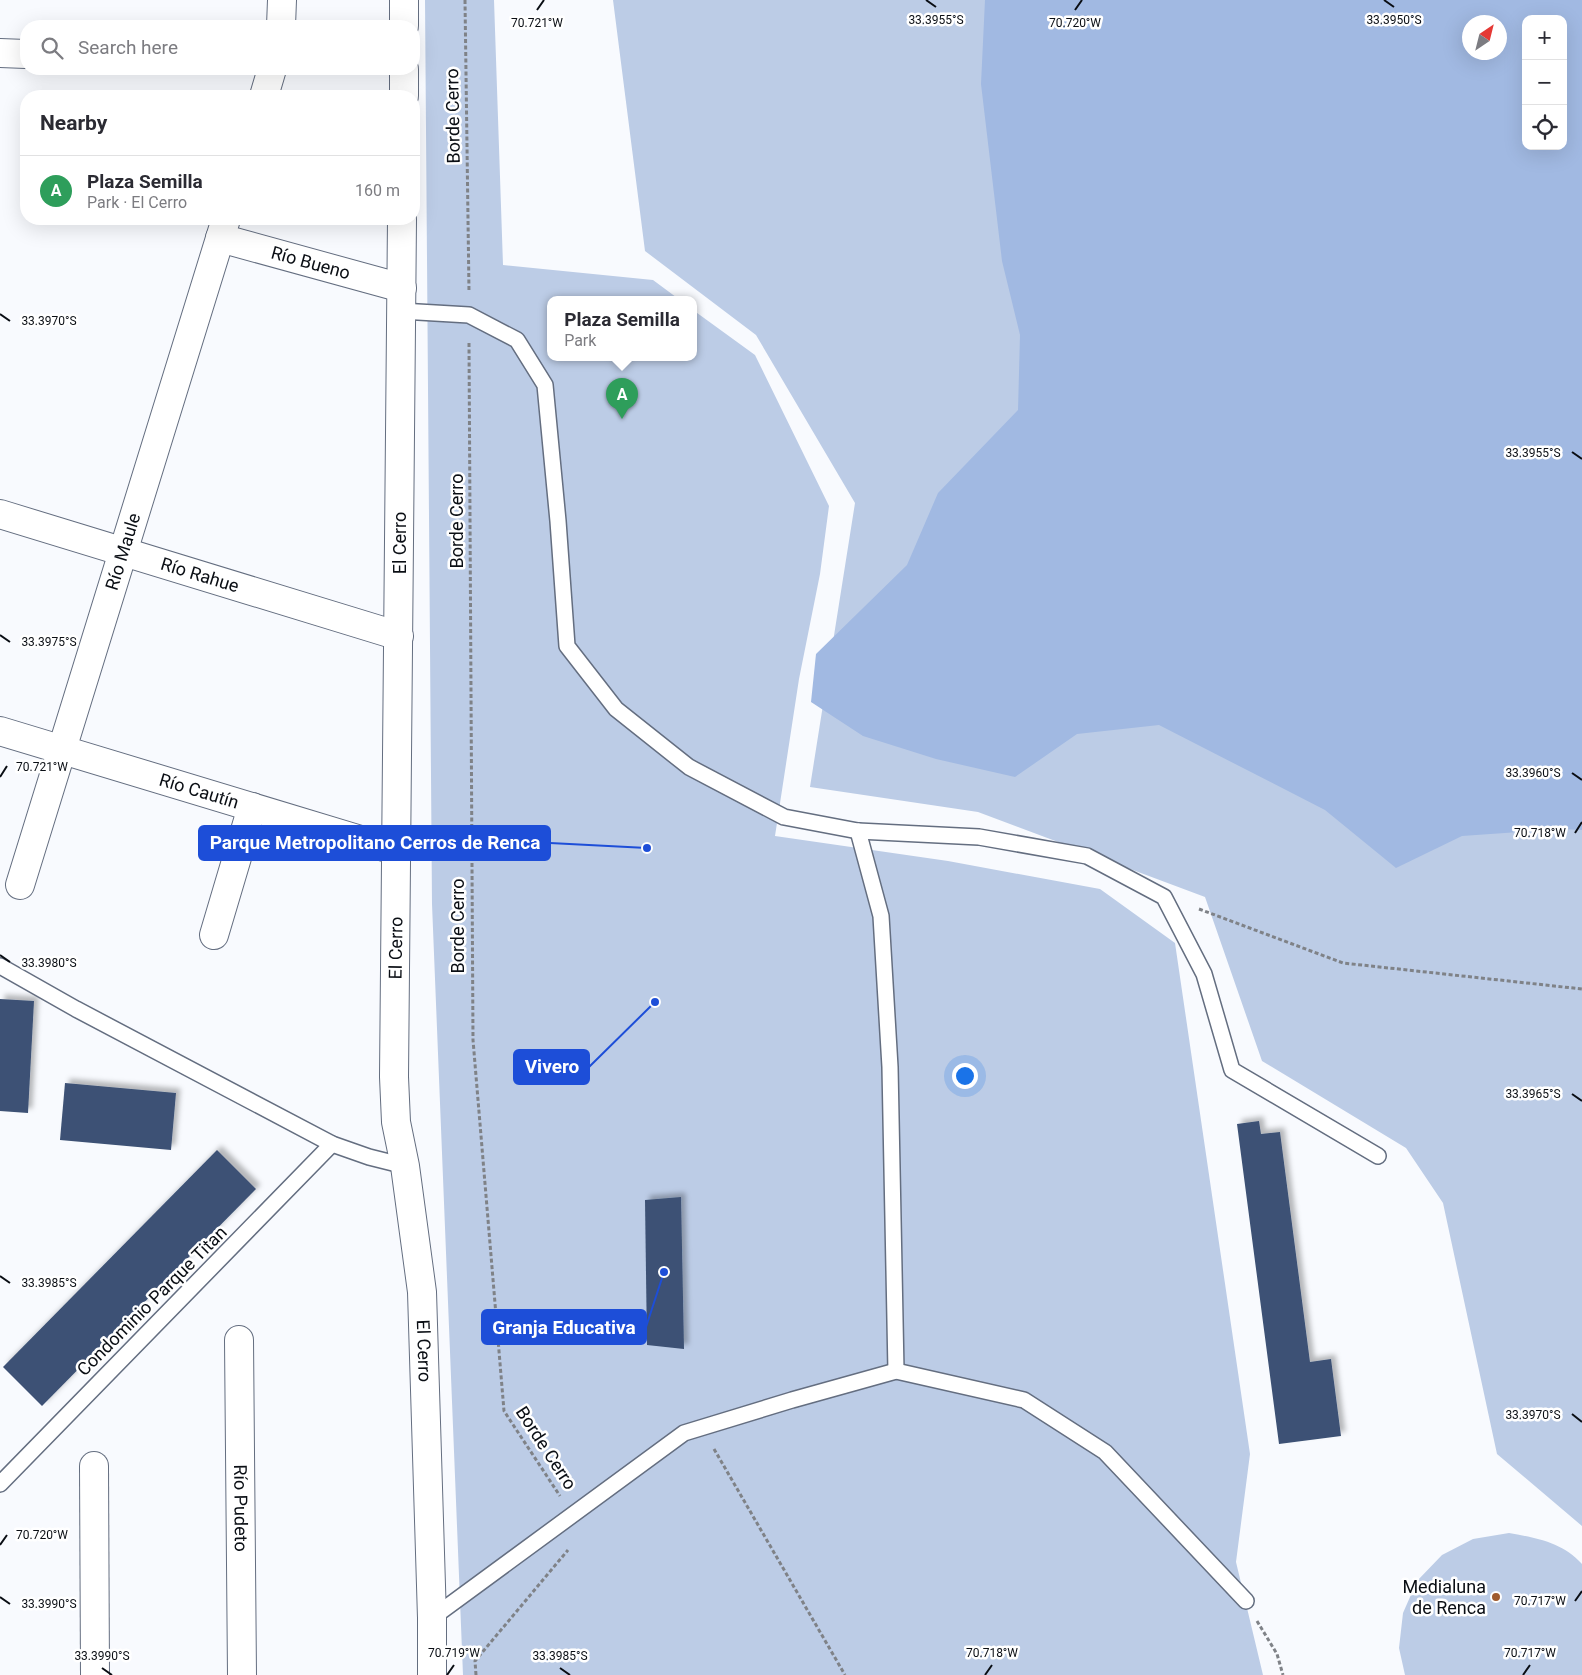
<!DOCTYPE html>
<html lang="en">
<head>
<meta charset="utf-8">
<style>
	:root { --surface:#fff; --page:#f7f7f7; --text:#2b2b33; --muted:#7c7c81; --line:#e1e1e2; --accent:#db2777 }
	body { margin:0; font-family:Roboto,sans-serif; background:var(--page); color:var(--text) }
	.controls { position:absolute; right:15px; top:15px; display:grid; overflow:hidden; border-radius:10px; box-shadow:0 5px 20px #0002 }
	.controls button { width:45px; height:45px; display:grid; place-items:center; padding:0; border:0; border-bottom:1px solid var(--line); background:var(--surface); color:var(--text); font:25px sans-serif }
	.compass { position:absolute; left:1462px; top:15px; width:45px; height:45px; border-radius:50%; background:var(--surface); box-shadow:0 5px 20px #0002; rotate:35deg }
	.you { position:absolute; left:964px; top:1075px; width:18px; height:18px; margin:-12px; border:4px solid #fff; border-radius:50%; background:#1a73e8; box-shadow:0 0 0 8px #1a73e833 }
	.badge { display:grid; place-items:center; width:32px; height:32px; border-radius:50%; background:var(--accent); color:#fff; font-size:16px; font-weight:700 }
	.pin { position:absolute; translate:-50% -41px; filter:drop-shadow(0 1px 2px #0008) }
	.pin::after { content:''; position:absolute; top:26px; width:18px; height:15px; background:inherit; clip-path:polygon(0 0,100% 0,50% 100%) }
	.popup { position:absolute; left:547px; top:296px; width:150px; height:65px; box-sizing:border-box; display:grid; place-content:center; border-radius:10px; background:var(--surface); filter:drop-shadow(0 1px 4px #0005); font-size:16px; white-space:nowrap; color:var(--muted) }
	.popup b { font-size:19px; color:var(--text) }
	.popup::after { content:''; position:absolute; left:50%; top:100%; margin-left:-10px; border:10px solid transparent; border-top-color:var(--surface) }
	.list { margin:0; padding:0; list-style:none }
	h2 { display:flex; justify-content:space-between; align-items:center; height:65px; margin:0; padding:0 20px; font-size:21px }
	h2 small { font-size:16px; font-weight:400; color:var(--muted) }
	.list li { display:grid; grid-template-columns:32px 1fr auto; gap:15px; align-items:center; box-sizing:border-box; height:70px; padding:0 20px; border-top:1px solid var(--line) }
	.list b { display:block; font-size:19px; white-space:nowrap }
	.list p { margin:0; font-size:16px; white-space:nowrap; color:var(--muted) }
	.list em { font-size:16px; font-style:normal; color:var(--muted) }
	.icon { flex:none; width:28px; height:28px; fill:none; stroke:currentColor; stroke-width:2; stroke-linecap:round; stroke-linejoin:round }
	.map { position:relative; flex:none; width:1582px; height:1675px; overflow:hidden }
	.search { position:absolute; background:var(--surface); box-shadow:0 5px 20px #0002; left:20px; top:20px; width:400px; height:55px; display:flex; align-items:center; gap:12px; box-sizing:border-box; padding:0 18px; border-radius:20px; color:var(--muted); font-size:19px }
	.panel { position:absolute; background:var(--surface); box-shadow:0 5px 20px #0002; left:20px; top:90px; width:400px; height:135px; border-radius:20px }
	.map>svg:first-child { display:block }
</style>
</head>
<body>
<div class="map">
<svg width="1582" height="1675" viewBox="0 0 1582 1675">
	<defs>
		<filter id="shadow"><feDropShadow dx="4.5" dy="-4.5" stdDeviation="2.5" flood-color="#0004"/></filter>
	</defs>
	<rect width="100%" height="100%" fill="#f8fafe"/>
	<g fill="#bccce6" fill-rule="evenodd">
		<polygon points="425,0 494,0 503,265 653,280 680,300 551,300 551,358 693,358 693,310 755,355 829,506 820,574 799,679 775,836 948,861 1100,889 1175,943 1250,1454 1236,1562 1263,1675 463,1675 432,904"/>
		<path d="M613 0H1582V1526L1497 1454 1443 1203 1406 1148 1262 1061 1205 897 978 812 810 787 855 503 756 335 645 251ZM1526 19H1563V146H1526ZM1470 22H1500V52H1470Z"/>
		<path d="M1509 1533C1536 1538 1562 1542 1582 1564V1675H1405L1399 1648 1403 1613 1417 1581 1442 1555 1473 1539Z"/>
	</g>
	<path fill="#a1b9e2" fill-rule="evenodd" d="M985 0H1582V830L1562 829 1462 836 1396 868 1325 810 1159 725 1077 734 1015 777 936 759 863 736 811 702 816 654 907 565 938 493 1018 410 1020 335 1002 261 981 84ZM1526 19H1563V146H1526ZM1470 22H1500V52H1470Z"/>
	<g fill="#3c5174" filter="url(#shadow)">
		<polygon points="0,999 34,1001 28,1113 0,1111"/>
		<polygon points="65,1083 176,1093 171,1150 60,1140"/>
		<polygon points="1259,1121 1261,1134 1280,1132 1310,1362 1331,1359 1341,1436 1279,1444 1237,1124"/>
		<polygon points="217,1150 256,1189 42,1406 3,1367"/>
		<polygon points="681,1197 684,1349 647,1345 645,1200"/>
	</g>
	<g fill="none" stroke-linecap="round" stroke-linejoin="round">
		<defs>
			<g id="service">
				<polyline points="401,311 469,315 517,340 545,385 558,521 567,646 616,709 689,767 784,817 858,831 979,837 1087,856 1164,897 1204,974 1232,1070 1378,1156"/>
				<polyline points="858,831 881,916 890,1067 896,1371"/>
				<polyline points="0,966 76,1009 332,1144 369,1157 405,1166"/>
				<polyline points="0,1484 332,1144"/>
				<polyline points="432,1618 684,1433 792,1400 896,1371 1024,1400 1105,1452 1246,1601"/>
			</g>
			<g id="minor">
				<polyline points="404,0 404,26"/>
				<polyline points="281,26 282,0"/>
				<polyline points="0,53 26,54"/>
				<polyline points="264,96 272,69"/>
				<polyline points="404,96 404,69"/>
				<path id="s1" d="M402 219 394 1077 396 1122 405 1166 422 1292 432 1618V1675"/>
				<path id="s2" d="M220 238 402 288"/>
				<path id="s3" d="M0 514 399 636"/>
				<path id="s4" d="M0 731 397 851"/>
				<path id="s5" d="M20 885 226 219"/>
				<polyline points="214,935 252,807"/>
				<path id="s6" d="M239 1340 242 1675"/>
				<polyline points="94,1466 95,1675"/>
			</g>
		</defs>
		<use href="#service" stroke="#646e80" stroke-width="18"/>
		<use href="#minor" stroke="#646e80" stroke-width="30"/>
		<g stroke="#7f8287" stroke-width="3" stroke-dasharray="4 2.5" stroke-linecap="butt">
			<polyline points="465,0 469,292"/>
			<polyline points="469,343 473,1040 504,1411 560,1496"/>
			<polyline points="1199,909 1343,963 1582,989"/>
			<polyline points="714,1449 845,1675"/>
			<polyline points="1257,1621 1277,1654 1283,1675"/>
			<polyline points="476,1675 475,1661 568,1550"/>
		</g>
		<use href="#service" stroke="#fff" stroke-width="15"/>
		<use href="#minor" stroke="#fff" stroke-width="28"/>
	</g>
	<path fill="none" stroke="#0a0e14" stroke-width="2" d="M926 0 936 7M1384 0 1394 7M537 10 544 0M1075 10 1082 0M0 314 10 321M1572 452 1582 459M0 635 10 642M1572 773 1582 780M0 777 7 766M1575 833 1582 822M0 955 10 962M1572 1094 1582 1101M0 1276 10 1283M1572 1414 1582 1422M0 1545 7 1535M0 1597 10 1604M1575 1601 1582 1591M102 1668 112 1675M560 1668 570 1675M447 1675 454 1665M985 1675 992 1665M1523 1675 1530 1665"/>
	<circle fill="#9f5a2e" stroke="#fff" stroke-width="2" cx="1496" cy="1597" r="5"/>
	<g text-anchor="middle" stroke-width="5" stroke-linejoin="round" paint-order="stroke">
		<g font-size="18" fill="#0a0e14" stroke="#fff">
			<text transform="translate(453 116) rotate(-91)" y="6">Borde Cerro</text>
			<text dy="6" stroke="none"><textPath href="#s2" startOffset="94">Río Bueno</textPath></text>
			<text transform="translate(457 521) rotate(-90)" y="6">Borde Cerro</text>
			<text transform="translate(400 543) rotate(-90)" y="6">El Cerro</text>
			<text dy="6" stroke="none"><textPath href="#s5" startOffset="349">Río Maule</textPath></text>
			<text dy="6" stroke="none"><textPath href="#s3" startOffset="209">Río Rahue</textPath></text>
			<text dy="6" stroke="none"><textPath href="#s4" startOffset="208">Río Cautín</textPath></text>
			<text transform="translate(458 926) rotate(-90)" y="6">Borde Cerro</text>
			<text transform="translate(396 948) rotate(-89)" y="6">El Cerro</text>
			<text transform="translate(152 1301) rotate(-45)" y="6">Condominio Parque Titan</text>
			<text dy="6" stroke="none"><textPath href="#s1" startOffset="1134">El Cerro</textPath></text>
			<text transform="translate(546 1448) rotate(57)" y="6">Borde Cerro</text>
			<text dy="6" stroke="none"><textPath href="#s6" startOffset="168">Río Pudeto</textPath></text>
		</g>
		<g font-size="18" fill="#0a0e14" stroke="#fff" text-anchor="end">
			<text x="1486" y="1593">Medialuna<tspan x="1486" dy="21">de Renca</tspan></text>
		</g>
	</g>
	<g font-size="12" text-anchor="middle" fill="#0a0e14" stroke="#fff" stroke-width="5" stroke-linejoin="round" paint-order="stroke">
		<text x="936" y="24">33.3955°S</text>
		<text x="1394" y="24">33.3950°S</text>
		<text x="537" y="27">70.721°W</text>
		<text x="1075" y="27">70.720°W</text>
		<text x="49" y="325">33.3970°S</text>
		<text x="1533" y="457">33.3955°S</text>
		<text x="49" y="646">33.3975°S</text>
		<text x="42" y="771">70.721°W</text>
		<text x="1533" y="777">33.3960°S</text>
		<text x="1540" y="837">70.718°W</text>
		<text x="49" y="967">33.3980°S</text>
		<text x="1533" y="1098">33.3965°S</text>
		<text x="49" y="1287">33.3985°S</text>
		<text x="1533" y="1419">33.3970°S</text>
		<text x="42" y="1539">70.720°W</text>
		<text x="1540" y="1605">70.717°W</text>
		<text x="49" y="1608">33.3990°S</text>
		<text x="454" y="1657">70.719°W</text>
		<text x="992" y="1657">70.718°W</text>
		<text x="1530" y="1657">70.717°W</text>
		<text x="102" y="1660">33.3990°S</text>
		<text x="560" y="1660">33.3985°S</text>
	</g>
	<path fill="none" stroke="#1d4ed8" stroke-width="2" d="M647 848L550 843M655 1002L589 1067M664 1272L646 1327"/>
	<g fill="#1d4ed8" stroke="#fff" stroke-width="2">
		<circle cx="647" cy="848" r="5"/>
		<circle cx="655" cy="1002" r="5"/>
		<circle cx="664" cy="1272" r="5"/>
	</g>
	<g fill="#1d4ed8" stroke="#1d4ed8" stroke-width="2">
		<rect x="199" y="826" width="351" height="34" rx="5"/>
		<rect x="514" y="1050" width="75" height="34" rx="5"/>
		<rect x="482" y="1310" width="164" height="34" rx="5"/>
	</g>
	<g font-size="19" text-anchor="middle" font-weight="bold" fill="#fff">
		<text x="375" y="849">Parque Metropolitano Cerros de Renca</text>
		<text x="552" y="1073">Vivero</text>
		<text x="564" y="1334">Granja Educativa</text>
	</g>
</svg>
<div class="controls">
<button>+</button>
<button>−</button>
<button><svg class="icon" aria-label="locate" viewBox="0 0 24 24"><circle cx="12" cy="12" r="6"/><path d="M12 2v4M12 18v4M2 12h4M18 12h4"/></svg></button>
</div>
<svg class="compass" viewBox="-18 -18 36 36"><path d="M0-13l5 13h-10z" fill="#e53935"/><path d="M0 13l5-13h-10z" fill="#7c7c81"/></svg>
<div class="you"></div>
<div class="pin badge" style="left:622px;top:419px;background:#2e9e5b">A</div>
<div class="popup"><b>Plaza Semilla</b>Park</div>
<div class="search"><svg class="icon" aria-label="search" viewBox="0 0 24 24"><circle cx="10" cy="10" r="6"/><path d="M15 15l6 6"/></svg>Search here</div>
<section class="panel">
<h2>Nearby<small></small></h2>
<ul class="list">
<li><span class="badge" style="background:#2e9e5b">A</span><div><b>Plaza Semilla</b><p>Park · El Cerro</p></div><em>160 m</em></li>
</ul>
</section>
</div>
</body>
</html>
